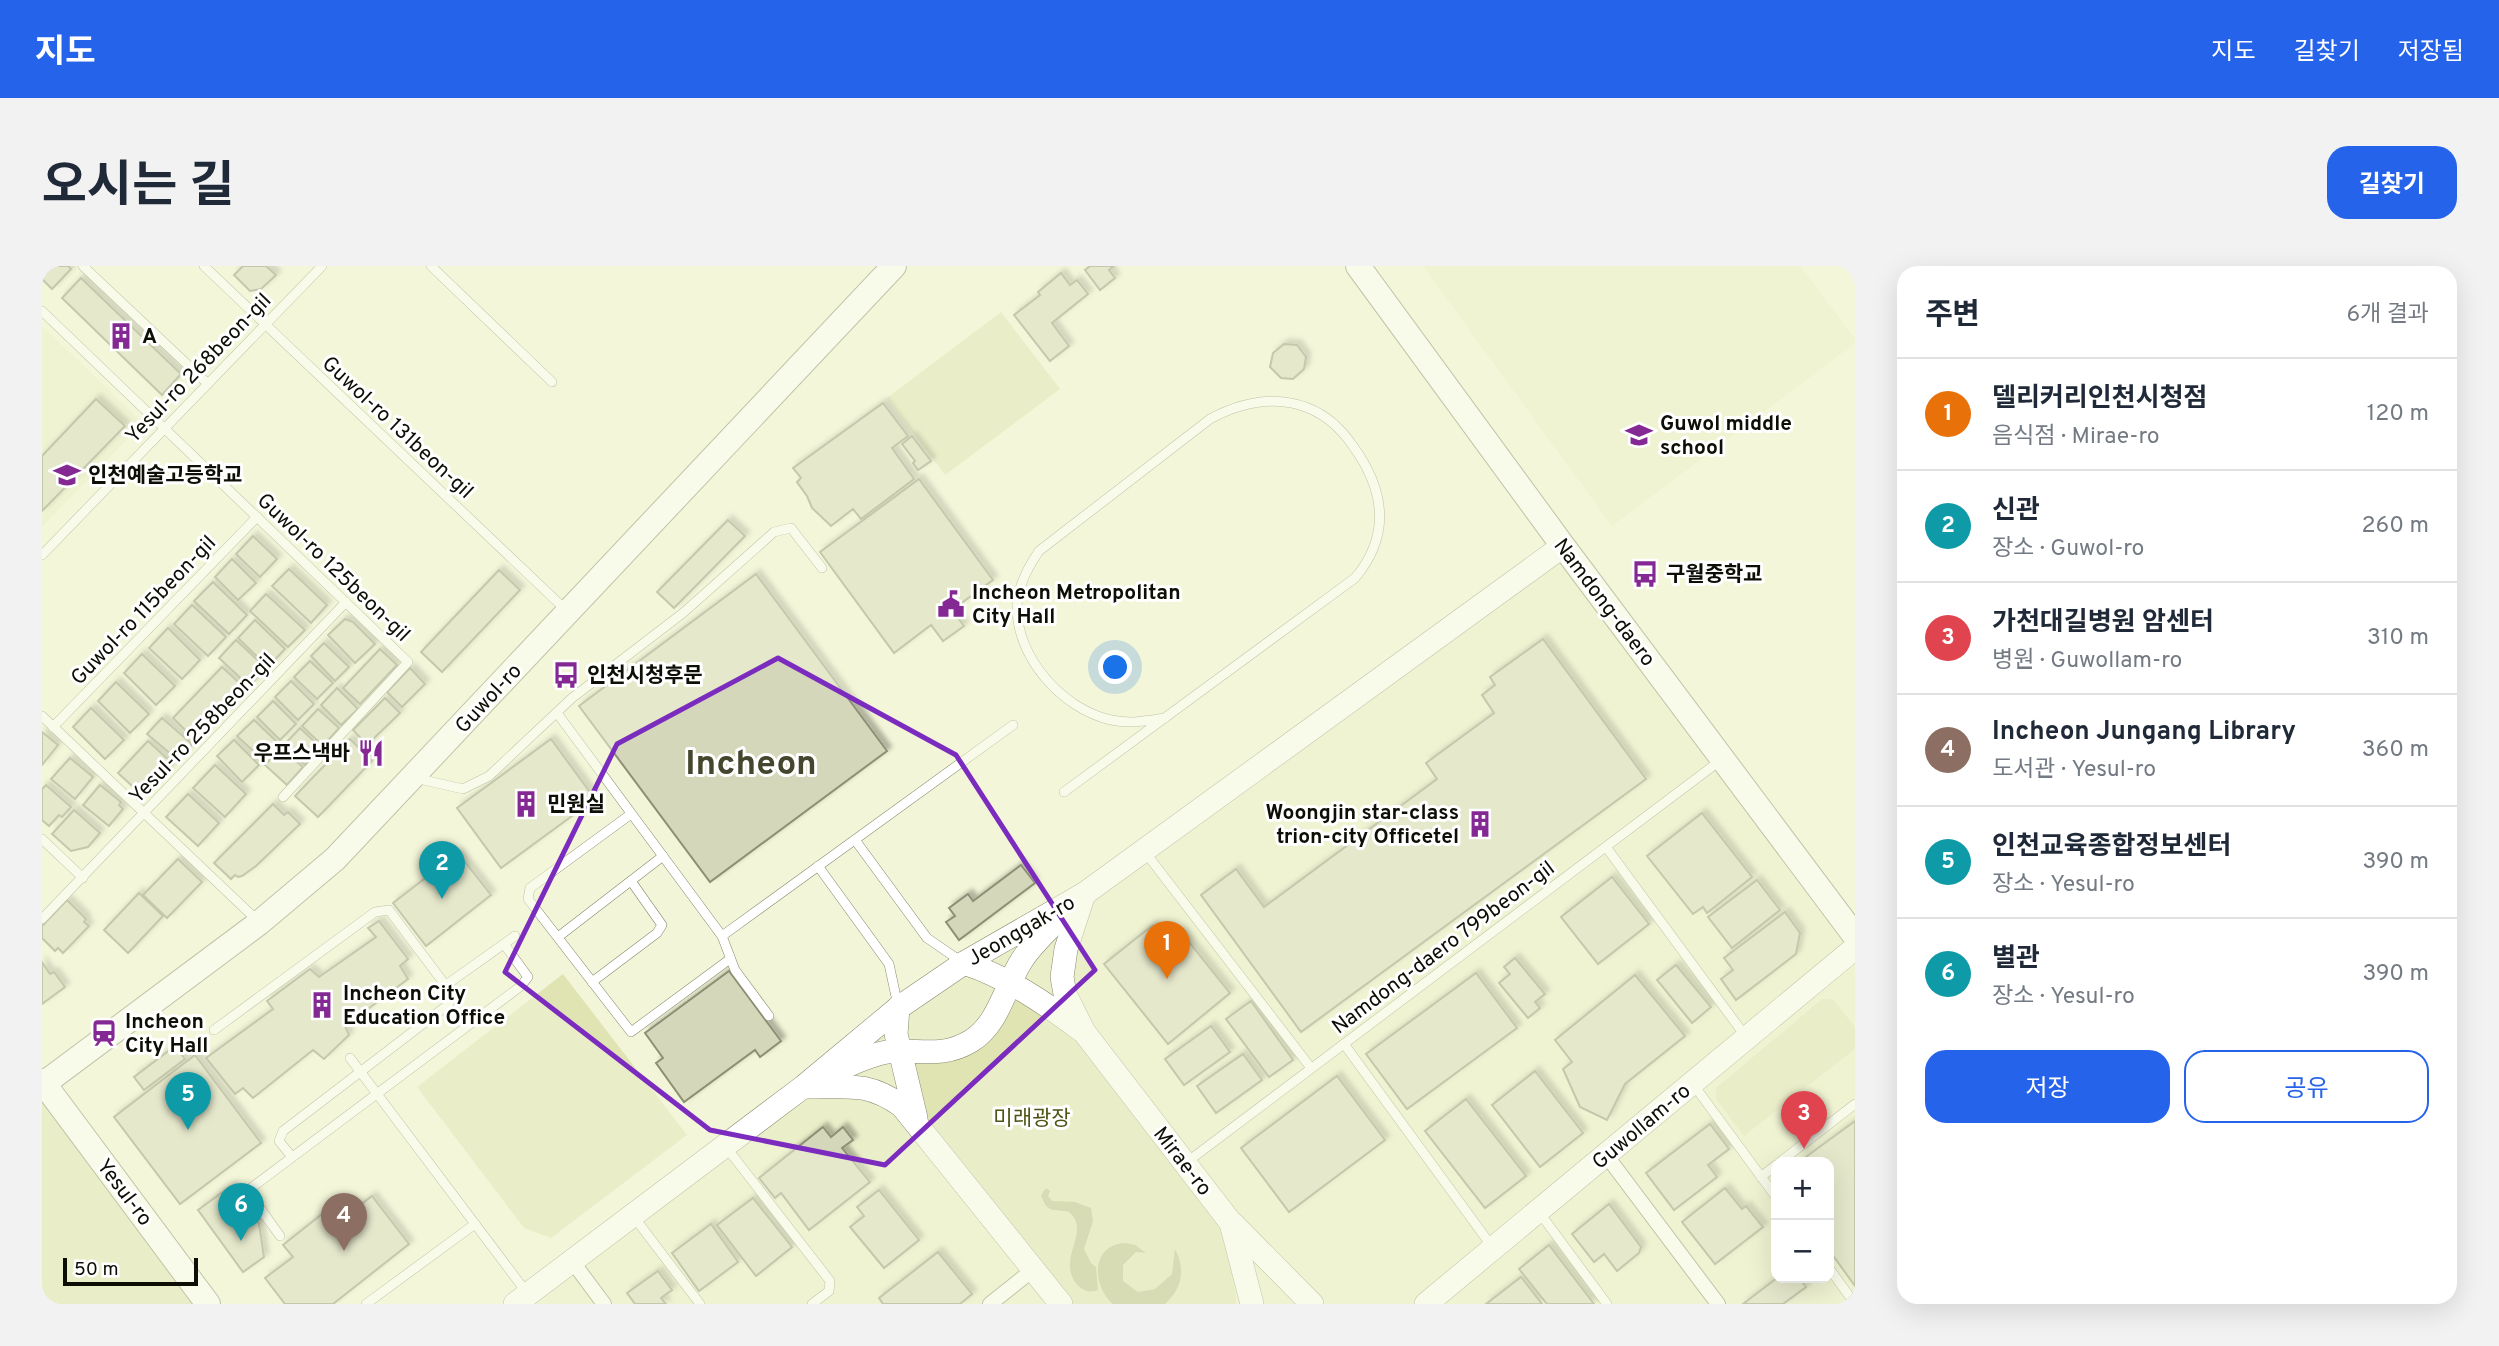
<!DOCTYPE html>
<html lang="ko">
<head>
<meta charset="utf-8">
<style>
	:root { --surface:#fff; --page:#f2f2f3; --text:#1f2937; --muted:#747a83; --line:#e0e1e3; --accent:#2563eb }
	body { margin:0; font-family:Overpass,"Noto Sans KR",sans-serif; background:var(--page); color:var(--text) }
	.controls { position:absolute; right:21px; bottom:21px; display:grid; overflow:hidden; border-radius:14px; box-shadow:0 7px 28px #0002 }
	.controls button { width:63px; height:63px; display:grid; place-items:center; padding:0; border:0; border-bottom:2px solid var(--line); background:var(--surface); color:var(--text); font:35px sans-serif }
	.scale { position:absolute; left:21px; bottom:18px; width:135px; box-sizing:border-box; padding-left:7px; border:4px solid #0d0e05; border-top:0; font-size:19px; line-height:24px; white-space:nowrap; color:#0d0e05; -webkit-text-stroke:5px #fff; paint-order:stroke }
	.you { position:absolute; left:1074px; top:402px; width:24px; height:24px; margin:-18px; border:5px solid #fff; border-radius:50%; background:#1a73e8; box-shadow:0 0 0 10px #1a73e833 }
	.badge { display:grid; place-items:center; width:46px; height:46px; border-radius:50%; background:var(--accent); color:#fff; font-size:23px; font-weight:700 }
	.pin { position:absolute; translate:-50% -58px; filter:drop-shadow(0 2px 4px #0008) }
	.pin::after { content:''; position:absolute; top:37px; width:24px; height:21px; background:inherit; clip-path:polygon(0 0,100% 0,50% 100%) }
	.list { margin:0; padding:0; list-style:none }
	h2 { display:flex; justify-content:space-between; align-items:center; height:91px; margin:0; padding:0 28px; font-size:30px }
	h2 small { font-size:23px; font-weight:400; color:var(--muted) }
	.list li { display:grid; grid-template-columns:46px 1fr auto; gap:21px; align-items:center; box-sizing:border-box; height:112px; padding:0 28px; border-top:2px solid var(--line) }
	.list b { display:block; font-size:26px; white-space:nowrap }
	.list p { margin:0; font-size:23px; white-space:nowrap; color:var(--muted) }
	.list em { font-size:23px; font-style:normal; color:var(--muted) }
	.actions { display:flex; gap:14px; padding:21px 28px }
	.actions a { flex:1; padding:16px 0; border:2px solid var(--accent); border-radius:21px; text-align:center; font-size:24px; color:var(--accent) }
	.actions .main { background:var(--accent); color:#fff }
	.map { position:relative; flex:none; width:1813px; height:1038px; overflow:hidden; border-radius:21px }
	header { display:flex; align-items:center; gap:42px; box-sizing:border-box; height:98px; padding:0 35px; background:var(--accent); color:#fff }
	header strong { font-size:33px }
	nav { display:flex; gap:38px; margin-inline-start:auto; font-size:24px }
	.intro { display:flex; align-items:center; justify-content:space-between; box-sizing:border-box; height:168px; padding:0 42px }
	h1 { margin:0; font-size:49px }
	.button { padding:18px 32px; border-radius:21px; background:var(--accent); color:#fff; font-size:24px; font-weight:700 }
	main { display:flex; gap:42px; padding:0 42px }
	aside { flex:1; background:var(--surface); border-radius:21px; box-shadow:0 7px 28px #0002 }
	.map>svg:first-child { display:block }
</style>
</head>
<body>
<header>
<strong>지도</strong>
<nav><a>지도</a><a>길찾기</a><a>저장됨</a></nav>
</header>
<div class="intro"><h1>오시는 길</h1><a class="button">길찾기</a></div>
<main>
<div class="map">
<svg width="1813" height="1038" viewBox="0 0 1813 1038">
	<defs>
		<filter id="shadow"><feDropShadow dx="4.5" dy="-4.5" stdDeviation="2" flood-color="#0004"/></filter>
	</defs>
	<rect width="100%" height="100%" fill="#f3f5d8"/>
	<g fill="#ebefc9" fill-rule="evenodd">
		<polygon points="1381,0 1758,0 1813,73 1813,77 1570,260"/>
		<polygon points="0,60 101,157 0,261"/>
		<path d="M1521 280 1813 683V1038H473L856 742 1042 628ZM1734 896H1787V1012H1734Z"/>
	</g>
	<g fill="#e0e4b3">
		<polygon points="959,46 1018,123 903,209 845,132"/>
		<polygon points="521,708 645,869 509,972 482,962 375,821"/>
		<polygon points="968,716 1042,766 1189,957 1194,1038 1019,1038 876,858 858,785 930,775"/>
		<polygon points="1780,733 1791,733 1813,761 1813,783 1702,870 1674,833 1674,822"/>
		<polygon points="0,819 166,1038 0,1038"/>
	</g>
	<g fill="#b8bc88">
		<path d="M1004 922 1008 925 1006 930 1010 935 1033 936 1049 942 1051 955 1042 983 1049 997 1054 1001 1056 1024C1041 1030 1028 1015 1028 1000 1027 982 1045 961 1027 946 1011 942 1006 949 999 929Z"/>
		<path d="M1084 977 1093 979 1104 987 1094 986 1081 999V1015L1096 1026 1113 1023 1130 1008 1133 983C1144 1003 1140 1023 1123 1038H1071C1049 1019 1049 978 1084 977Z"/>
	</g>
	<g fill="#d4d7ba" stroke="#8d9075" stroke-width="2" filter="url(#shadow)">
		<polygon points="0,0 26,0 29,3 10,23 0,13"/>
		<polygon points="201,0 224,0 234,9 219,23 208,25 192,9"/>
		<polygon points="1048,0 1072,0 1067,4 1073,12 1058,24 1043,4"/>
		<polygon points="1019,7 1028,19 1035,14 1046,28 1010,57 1027,80 1008,95 972,49 998,29 996,26"/>
		<polygon points="39,12 139,108 120,129 20,32"/>
		<polygon points="1242,78 1255,79 1264,91 1262,103 1251,113 1239,112 1228,101 1231,87"/>
		<polygon points="54,133 83,160 0,245 0,190"/>
		<polygon points="841,137 866,170 850,182 872,213 819,253 811,243 789,260 770,242 765,230 755,216 759,212 751,202"/>
		<polygon points="870,170 889,195 876,204 871,197 873,195 860,178"/>
		<polygon points="877,213 951,314 910,344 922,360 901,375 889,359 852,387 778,286"/>
		<polygon points="686,254 703,270 632,342 615,326"/>
		<polygon points="211,270 235,293 218,311 194,288"/>
		<polygon points="190,293 214,317 196,334 173,311"/>
		<polygon points="247,303 285,339 269,357 230,320"/>
		<polygon points="457,304 478,324 400,406 379,386"/>
		<polygon points="714,308 845,485 668,616 537,440"/>
		<polygon points="171,316 205,349 187,368 152,335"/>
		<polygon points="224,328 263,364 246,381 208,345"/>
		<polygon points="150,339 184,371 166,390 132,358"/>
		<polygon points="303,353 311,356 333,378 313,397 286,369"/>
		<polygon points="213,354 243,383 226,401 196,372"/>
		<polygon points="126,362 158,394 140,413 107,382"/>
		<polygon points="1501,373 1604,513 1259,766 1159,629 1194,603 1222,641 1395,513 1384,497 1452,447 1440,429 1453,419 1448,411"/>
		<polygon points="194,374 224,402 207,420 177,392"/>
		<polygon points="282,377 307,401 293,415 269,390"/>
		<polygon points="338,383 355,399 318,438 301,422"/>
		<polygon points="100,388 133,420 114,439 82,407"/>
		<polygon points="268,395 291,417 275,433 252,411"/>
		<polygon points="180,401 204,423 154,475 131,452"/>
		<polygon points="368,402 383,418 360,441 345,426"/>
		<polygon points="249,415 272,438 256,454 233,431"/>
		<polygon points="74,416 107,448 88,467 56,435"/>
		<polygon points="295,422 316,443 299,459 279,439"/>
		<polygon points="343,432 358,447 325,479 311,464"/>
		<polygon points="231,435 254,458 238,474 215,451"/>
		<polygon points="49,442 82,474 63,493 31,461"/>
		<polygon points="276,443 297,462 281,480 260,460"/>
		<polygon points="120,452 150,478 141,489 135,483 130,489 105,468"/>
		<polygon points="212,454 235,476 219,492 195,470"/>
		<polygon points="258,462 279,482 263,499 242,479"/>
		<polygon points="0,466 16,479 0,499"/>
		<polygon points="308,473 330,495 276,551 253,530"/>
		<polygon points="509,473 553,533 459,602 415,542"/>
		<polygon points="192,474 217,499 200,516 175,490"/>
		<polygon points="106,475 131,498 101,530 76,507"/>
		<polygon points="239,482 261,501 245,519 223,499"/>
		<polygon points="28,492 51,511 33,533 9,513"/>
		<polygon points="173,499 204,528 183,551 151,522"/>
		<polygon points="4,519 29,541 20,551 17,549 7,560 0,554 0,523"/>
		<polygon points="58,519 79,536 77,539 81,543 67,560 41,539"/>
		<polygon points="146,528 177,557 156,580 124,551"/>
		<polygon points="231,538 242,549 246,546 258,558 214,600 200,610 196,611 193,609 189,613 172,597"/>
		<polygon points="32,544 58,567 46,581 29,585 10,568"/>
		<polygon points="1660,547 1710,611 1665,647 1661,641 1651,648 1605,590"/>
		<polygon points="416,587 449,629 384,680 351,637"/>
		<polygon points="136,593 160,616 125,652 101,629"/>
		<polygon points="979,599 993,617 917,674 904,656 913,650 907,642 926,628 931,635"/>
		<polygon points="1570,611 1607,658 1556,698 1519,651"/>
		<polygon points="1715,614 1738,644 1690,682 1666,651"/>
		<polygon points="97,627 121,650 86,687 62,664"/>
		<polygon points="25,634 44,653 42,656 47,660 21,687 16,682 13,685 0,672 0,660"/>
		<polygon points="1743,646 1758,667 1754,688 1694,734 1679,713 1691,704 1682,692"/>
		<polygon points="337,655 366,693 358,700 366,713 303,760 307,769 282,793 271,784 211,832 201,822 193,828 164,792 231,743 225,735 268,703 277,711 334,671 326,662"/>
		<polygon points="1111,659 1125,677 1139,666 1188,727 1126,778 1062,698"/>
		<polygon points="1473,692 1503,728 1493,736 1498,742 1486,752 1457,717 1468,708 1462,701"/>
		<polygon points="0,696 8,708 12,706 23,721 0,738"/>
		<polygon points="1634,699 1669,741 1650,757 1615,714"/>
		<polygon points="687,705 739,775 718,791 713,784 642,836 614,797 621,792 603,767"/>
		<polygon points="1434,707 1475,762 1365,843 1324,788"/>
		<polygon points="1593,709 1643,770 1583,818 1565,854 1538,841 1521,803 1530,796 1513,774"/>
		<polygon points="1209,735 1251,794 1227,811 1184,753"/>
		<polygon points="1169,760 1188,786 1142,819 1123,793"/>
		<polygon points="133,780 143,793 102,824 92,811"/>
		<polygon points="1201,788 1220,814 1174,847 1155,820"/>
		<polygon points="153,789 219,877 138,938 72,851"/>
		<polygon points="1493,805 1541,867 1498,901 1450,839"/>
		<polygon points="1295,810 1343,874 1247,946 1199,882"/>
		<polygon points="1424,833 1484,910 1443,942 1383,865"/>
		<polygon points="1813,855 1813,1020 1787,984 1787,896 1757,896"/>
		<polygon points="1668,858 1687,883 1666,899 1675,911 1632,944 1604,907"/>
		<polygon points="781,861 789,871 801,861 811,874 800,882 828,916 767,964 739,927 733,932 717,912"/>
		<polygon points="189,920 217,958 222,991 201,1006 156,944"/>
		<polygon points="1683,922 1700,943 1704,940 1721,961 1673,998 1640,956"/>
		<polygon points="837,924 877,974 842,1002 808,961 822,950 815,941"/>
		<polygon points="330,930 367,978 291,1038 243,1038 223,1012 251,991 241,979 294,937 304,950"/>
		<polygon points="711,932 750,981 714,1010 675,959"/>
		<polygon points="1567,938 1599,981 1597,987 1575,1005 1562,988 1552,996 1530,968"/>
		<polygon points="669,958 696,996 657,1025 630,987"/>
		<polygon points="1507,979 1552,1038 1505,1038 1477,1003"/>
		<polygon points="896,986 930,1028 918,1038 841,1038 837,1032"/>
		<polygon points="616,1005 630,1024 619,1032 624,1038 593,1038 585,1027"/>
		<polygon points="1479,1011 1500,1038 1444,1038"/>
		<polygon points="1735,1012 1757,1012 1764,1021 1741,1038 1701,1038"/>
	</g>
	<g fill="none" stroke-linecap="round" stroke-linejoin="round">
		<defs>
			<g id="service">
				<polyline points="41,0 166,118"/>
				<polyline points="162,0 526,346"/>
				<polyline points="389,0 510,116"/>
				<polyline points="0,45 366,396 241,531"/>
				<polyline points="0,289 280,0"/>
				<polyline points="515,447 680,670 693,704 727,750"/>
				<polyline points="0,450 217,656"/>
				<polyline points="11,461 215,251"/>
				<polyline points="373,512 421,523 447,510 530,432 641,347 732,266 749,262 780,302"/>
				<path d="M1022 526 1313 312C1350 268 1342 223 1311 180 1300 164 1284 149 1266 142 1233 129 1198 137 1168 153L997 285C986 301 976 320 975 340 974 391 1020 443 1069 454 1088 458 1104 455 1123 452"/>
				<polyline points="589,548 488,622 486,633 589,766 688,693"/>
				<polyline points="0,573 41,612"/>
				<polyline points="813,574 885,672 920,696"/>
				<polyline points="1564,581 1704,771"/>
				<polyline points="1103,586 1269,802"/>
				<polyline points="776,600 847,698 856,740"/>
				<polyline points="0,653 304,336"/>
				<polyline points="680,670 971,459"/>
				<polyline points="516,671 621,590"/>
				<polyline points="550,716 615,667 620,659 589,615"/>
				<polyline points="404,719 473,670"/>
				<polyline points="172,764 333,646 347,644 410,728 407,738 241,865 237,875 250,891"/>
				<polyline points="1302,778 1451,982"/>
				<polyline points="308,792 485,1027"/>
				<polyline points="1651,818 1734,931"/>
				<polyline points="684,881 788,1015 787,1025 770,1038"/>
				<polyline points="1145,896 1679,494"/>
				<polyline points="1738,896 1813,838"/>
				<polyline points="1719,911 1734,899"/>
				<polyline points="1497,946 1565,1038"/>
				<polyline points="592,951 658,1038"/>
				<polyline points="238,970 211,932 209,922 479,720 486,711 462,678"/>
				<polyline points="1787,1002 1813,1038"/>
				<polyline points="324,1038 433,958"/>
			</g>
			<g id="pedestrian">
				<polyline points="1564,889 1676,1038"/>
				<polyline points="530,995 562,1038"/>
				<polyline points="948,1038 992,1003"/>
			</g>
			<g id="tertiary">
				<polyline points="1042,628 1024,683 1020,711 1023,728 1042,766 1189,957 1210,1038"/>
				<path d="M922 697C965 711 1003 737 1039 764"/>
				<polyline points="856,742 854,768 874,852"/>
				<path d="M790 807C805 800 822 791 840 787 871 780 896 795 929 775 957 758 963 720 980 694 990 678 1006 664 1020 650"/>
				<path d="M768 821C808 821 826 816 860 840L1019 1038"/>
				<polyline points="1191,958 1270,1038"/>
				<polyline points="473,1038 761,821 856,742 922,697 1042,628 1521,280"/>
				<polyline points="1384,1038 1813,682"/>
			</g>
			<g id="secondary">
				<polyline points="1316,0 1521,280 1813,670"/>
				<polyline points="0,815 166,1038"/>
				<polyline points="0,819 217,657 293,593 852,0"/>
			</g>
		</defs>
		<use href="#service" stroke="#86886d" stroke-width="10"/>
		<use href="#pedestrian" stroke="#86886d" stroke-width="16"/>
		<use href="#tertiary" stroke="#86886d" stroke-width="24"/>
		<use href="#secondary" stroke="#86886d" stroke-width="26"/>
		<use href="#service" stroke="#fff" stroke-width="9"/>
		<use href="#pedestrian" stroke="#fff" stroke-width="14"/>
		<use href="#tertiary" stroke="#fff" stroke-width="23"/>
		<use href="#secondary" stroke="#fff" stroke-width="24"/>
	</g>
	<path d="M0 0H1813V1038H0ZM736 392 914 489 1053 704 843 899 668 864 463 706 575 478Z" fill="#f3f5d8" fill-opacity=".55" fill-rule="evenodd"/>
	<path fill="none" stroke="#7b2cbf" stroke-width="5" stroke-linejoin="round" d="M736 392 914 489 1053 704 843 899 668 864 463 706 575 478Z"/>
	<defs>
		<symbol id="building-bare" viewBox="-9 -9 18 18"><path d="M-4-6H4V6H1V3H-1V6H-4ZM-2.5-4.3h1.7v1.8h-1.7ZM.8-4.3h1.7v1.8H.8ZM-2.5-1h1.7V.8h-1.7ZM.8-1h1.7V.8H.8Z" fill="#842894" stroke="#fff" stroke-width="2.5" paint-order="stroke"/></symbol>
		<symbol id="school-bare" viewBox="-9 -9 18 18"><path d="M0-5L7-2L0 1L-7-2ZM-4 1L0 2.5L4 1V4Q0 6-4 4Z" fill="#842894" stroke="#fff" stroke-width="2.5" paint-order="stroke"/></symbol>
		<symbol id="bus-bare" viewBox="-9 -9 18 18"><path d="M-5-6H5V4H4V6H2V4H-2V6H-4V4H-5ZM-3.5-4V0h7V-4ZM-3.5 1.2v1.5H-2V1.2ZM2 1.2v1.5H3.5V1.2Z" fill="#842894" stroke="#fff" stroke-width="2.5" paint-order="stroke"/></symbol>
		<symbol id="civic-bare" viewBox="-9 -9 18 18"><path d="M-.6-6.5H3V-4.5H.6V-3L4-1V1h2V6H-6V1h2V-1L-.6-3ZM-1.2 2.5V6h2.4V2.5Z" fill="#842894" stroke="#fff" stroke-width="2.5" paint-order="stroke"/></symbol>
		<symbol id="restaurant-bare" viewBox="-9 -9 18 18"><path d="M-5-6h1v4h1v-4h1v4h1v-4h1v5L-1.5 .5V6h-2V.5L-5-1ZM5-6V6H3V1.5H1.5Q1.5-4 5-6Z" fill="#842894" stroke="#fff" stroke-width="2.5" paint-order="stroke"/></symbol>
		<symbol id="station-bare" viewBox="-9 -9 18 18"><path d="M-3-6H3Q5-6 5-4V2Q5 4 3 4L4.5 6H3L1.5 4h-3L-3 6H-4.5L-3 4Q-5 4-5 2V-4Q-5-6-3-6ZM-3.5-4v3h7v-3ZM-3.5 1v1.5H-2V1ZM2 1v1.5H3.5V1Z" fill="#842894" stroke="#fff" stroke-width="2.5" paint-order="stroke"/></symbol>
	</defs>
	<g fill-rule="evenodd">
		<use href="#building-bare" x="60" y="51" width="38" height="38"/>
		<use href="#school-bare" x="1578" y="150" width="38" height="38"/>
		<use href="#school-bare" x="6" y="190" width="38" height="38"/>
		<use href="#bus-bare" x="1584" y="289" width="38" height="38"/>
		<use href="#civic-bare" x="890" y="319" width="38" height="38"/>
		<use href="#bus-bare" x="505" y="390" width="38" height="38"/>
		<use href="#restaurant-bare" x="310" y="468" width="38" height="38"/>
		<use href="#building-bare" x="465" y="519" width="38" height="38"/>
		<use href="#building-bare" x="1419" y="539" width="38" height="38"/>
		<use href="#building-bare" x="261" y="720" width="38" height="38"/>
		<use href="#station-bare" x="43" y="748" width="38" height="38"/>
	</g>
	<g text-anchor="middle" stroke-width="6" stroke-linejoin="round" paint-order="stroke">
		<g font-size="21" font-weight="bold" fill="#0d0e05" stroke="#fff" text-anchor="start">
			<text x="100" y="77">A</text>
			<text x="1618" y="164">Guwol middle<tspan x="1618" dy="24">school</tspan></text>
			<text x="46" y="216">인천예술고등학교</text>
			<text x="1624" y="315">구월중학교</text>
			<text x="930" y="333">Incheon Metropolitan<tspan x="930" dy="24">City Hall</tspan></text>
			<text x="545" y="416">인천시청후문</text>
			<text x="308" y="494" text-anchor="end">우프스낵바</text>
			<text x="505" y="545">민원실</text>
			<text x="1417" y="553" text-anchor="end">Woongjin star-class<tspan x="1417" dy="24">trion-city Officetel</tspan></text>
			<text x="301" y="734">Incheon City<tspan x="301" dy="24">Education Office</tspan></text>
			<text x="83" y="762">Incheon<tspan x="83" dy="24">City Hall</tspan></text>
		</g>
		<g font-size="21" fill="#0d0e05" stroke="#fff">
			<text transform="translate(156 102) rotate(-46)" y="7">Yesul-ro 268beon-gil</text>
			<text transform="translate(356 161) rotate(43)" y="7">Guwol-ro 131beon-gil</text>
			<text transform="translate(292 301) rotate(44)" y="7">Guwol-ro 125beon-gil</text>
			<text transform="translate(1563 336) rotate(53)" y="7">Namdong-daero</text>
			<text transform="translate(101 344) rotate(-46)" y="7">Guwol-ro 115beon-gil</text>
			<text transform="translate(446 432) rotate(-47)" y="7">Guwol-ro</text>
			<text transform="translate(160 462) rotate(-46)" y="7">Yesul-ro 258beon-gil</text>
			<text transform="translate(979 664) rotate(-30)" y="7">Jeonggak-ro</text>
			<text transform="translate(1401 681) rotate(-37)" y="7">Namdong-daero 799beon-gil</text>
			<text transform="translate(1599 860) rotate(-40)" y="7">Guwollam-ro</text>
			<text transform="translate(1141 895) rotate(52)" y="7">Mirae-ro</text>
			<text transform="translate(83 926) rotate(53)" y="7">Yesul-ro</text>
		</g>
		<g font-size="21" fill="#505216" stroke="#fff">
			<text x="990" y="859">미래광장</text>
		</g>
		<g font-size="35" font-weight="bold" fill="#44462d" stroke="#fff">
			<text x="709" y="508">Incheon</text>
		</g>
	</g>
</svg>
<div class="controls">
<button>+</button>
<button>−</button>
</div>
<div class="scale">50 m</div>
<div class="you"></div>
<div class="pin badge" style="left:1125px;top:713px;background:#e8710a">1</div>
<div class="pin badge" style="left:400px;top:633px;background:#0f9aa8">2</div>
<div class="pin badge" style="left:1762px;top:883px;background:#e0444e">3</div>
<div class="pin badge" style="left:302px;top:985px;background:#8d6e63">4</div>
<div class="pin badge" style="left:146px;top:864px;background:#0f9aa8">5</div>
<div class="pin badge" style="left:199px;top:975px;background:#0f9aa8">6</div>
</div>
<aside>
<h2>주변<small>6개 결과</small></h2>
<ul class="list">
<li><span class="badge" style="background:#e8710a">1</span><div><b>델리커리인천시청점</b><p>음식점 · Mirae-ro</p></div><em>120 m</em></li>
<li><span class="badge" style="background:#0f9aa8">2</span><div><b>신관</b><p>장소 · Guwol-ro</p></div><em>260 m</em></li>
<li><span class="badge" style="background:#e0444e">3</span><div><b>가천대길병원 암센터</b><p>병원 · Guwollam-ro</p></div><em>310 m</em></li>
<li><span class="badge" style="background:#8d6e63">4</span><div><b>Incheon Jungang Library</b><p>도서관 · Yesul-ro</p></div><em>360 m</em></li>
<li><span class="badge" style="background:#0f9aa8">5</span><div><b>인천교육종합정보센터</b><p>장소 · Yesul-ro</p></div><em>390 m</em></li>
<li><span class="badge" style="background:#0f9aa8">6</span><div><b>별관</b><p>장소 · Yesul-ro</p></div><em>390 m</em></li>
</ul>
<div class="actions"><a class="main">저장</a><a>공유</a></div>
</aside>
</main>
</body>
</html>
